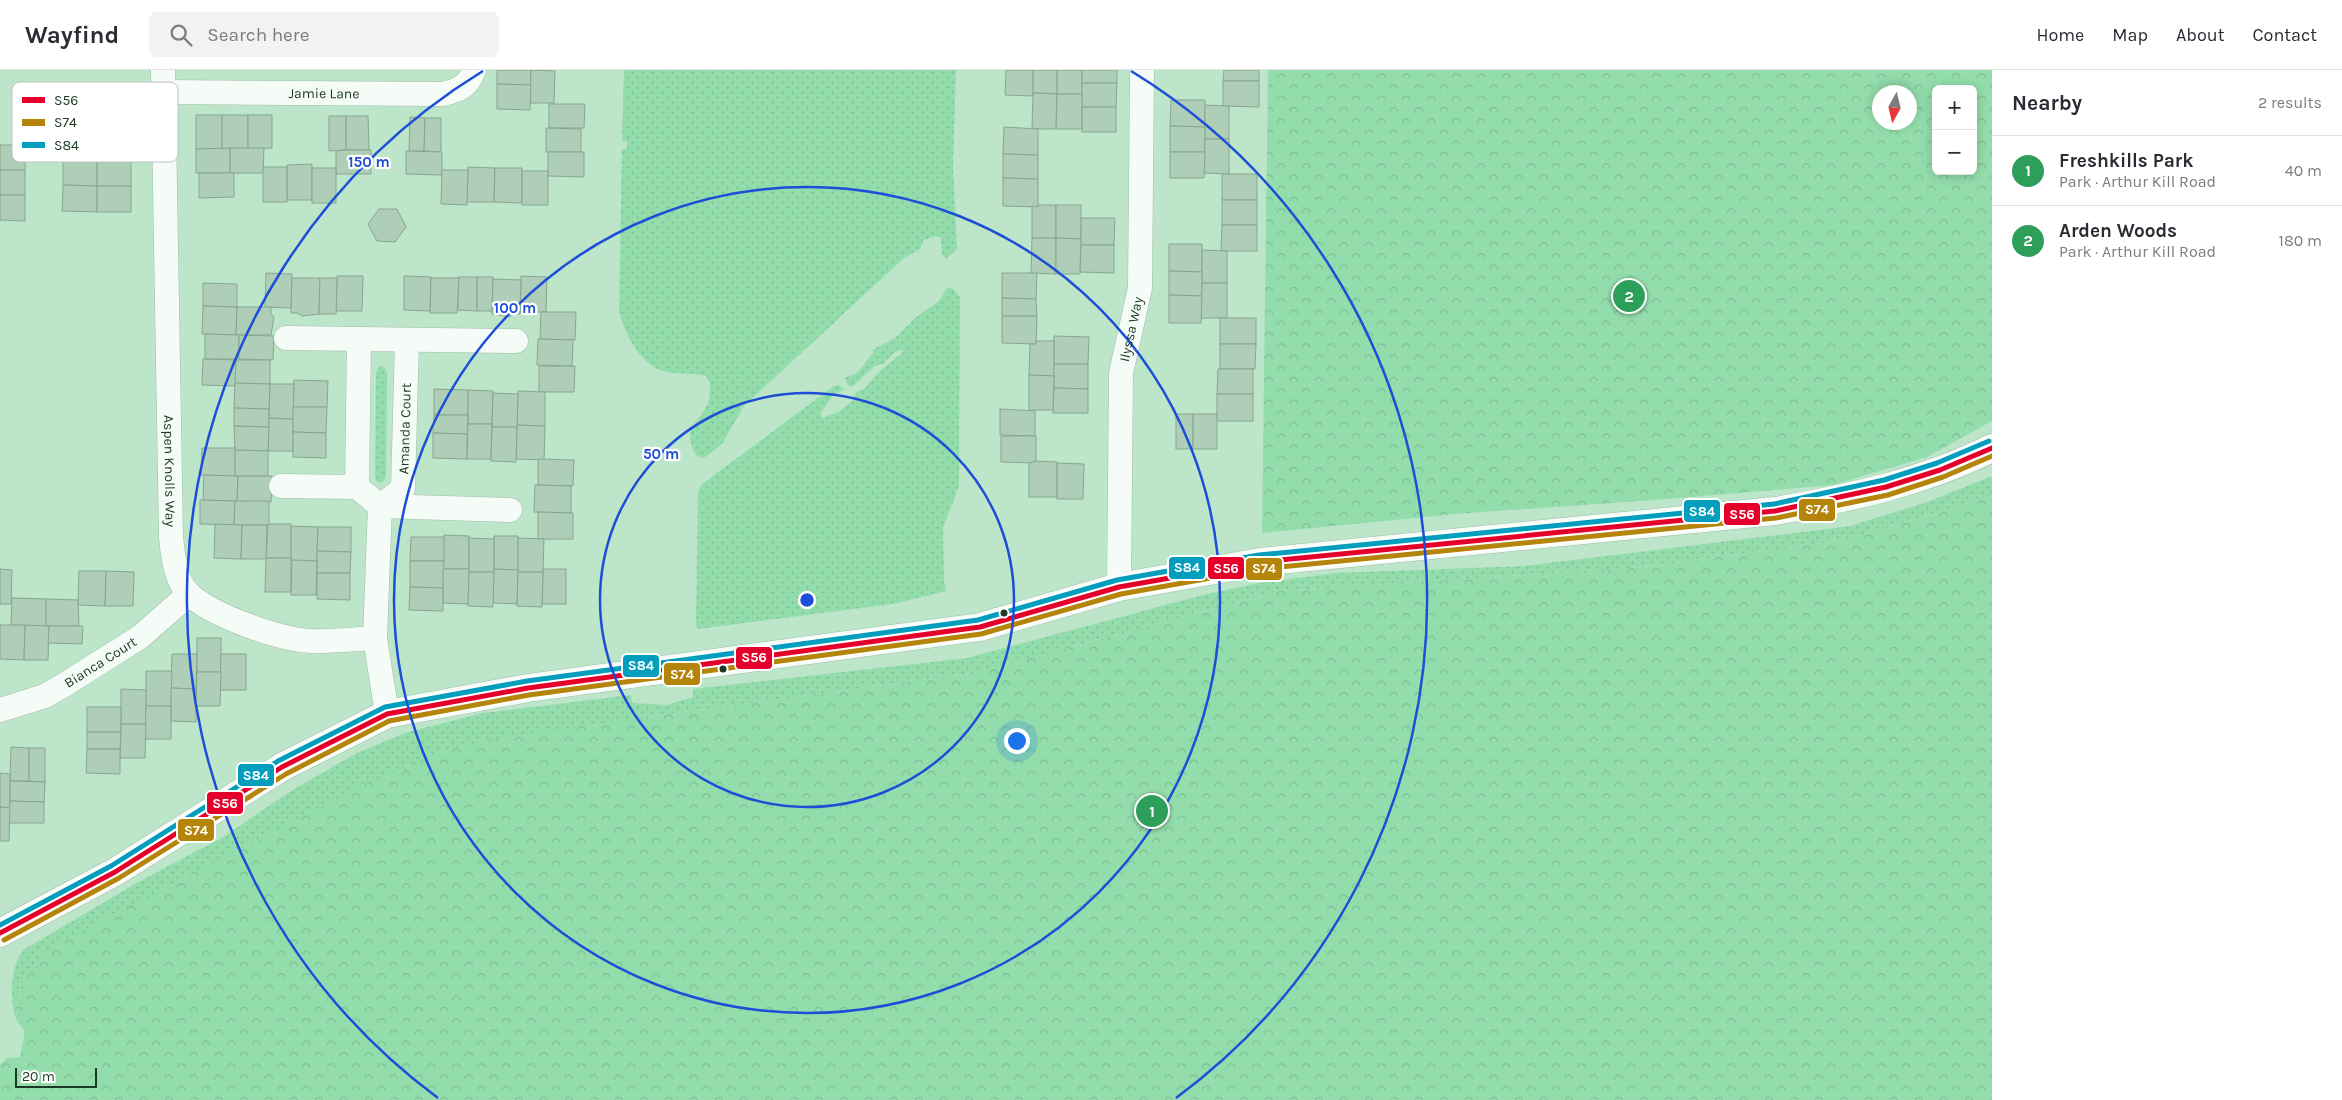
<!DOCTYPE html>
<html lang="en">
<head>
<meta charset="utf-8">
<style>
	:root { --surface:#fff; --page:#f2f2f3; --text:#2b2b33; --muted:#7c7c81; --line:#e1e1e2; --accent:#ea580c }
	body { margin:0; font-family:Karla,sans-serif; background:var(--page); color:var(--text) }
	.controls { position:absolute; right:15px; top:15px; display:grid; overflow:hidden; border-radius:8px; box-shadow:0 2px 12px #0003 }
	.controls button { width:45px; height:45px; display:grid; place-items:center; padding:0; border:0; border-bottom:1px solid var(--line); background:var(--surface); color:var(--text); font:25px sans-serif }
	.compass { position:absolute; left:1872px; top:15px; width:45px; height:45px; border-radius:50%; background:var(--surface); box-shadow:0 2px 12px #0003; rotate:188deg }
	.scale { position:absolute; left:15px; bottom:12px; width:82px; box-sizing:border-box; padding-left:5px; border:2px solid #1c3925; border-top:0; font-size:14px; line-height:18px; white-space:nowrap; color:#1c3925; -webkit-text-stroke:4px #fff; paint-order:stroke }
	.you { position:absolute; left:1016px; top:670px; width:18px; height:18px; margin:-12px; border:4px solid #fff; border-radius:50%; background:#1a73e8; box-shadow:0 0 0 8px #1a73e833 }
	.badge { display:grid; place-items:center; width:32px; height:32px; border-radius:50%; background:var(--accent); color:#fff; font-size:16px; font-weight:700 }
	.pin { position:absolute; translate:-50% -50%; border:2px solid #fff; box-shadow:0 1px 5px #0006 }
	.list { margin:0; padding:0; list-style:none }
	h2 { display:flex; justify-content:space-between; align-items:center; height:65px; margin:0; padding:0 20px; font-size:21px }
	h2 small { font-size:16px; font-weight:400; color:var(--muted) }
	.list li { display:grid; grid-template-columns:32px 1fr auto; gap:15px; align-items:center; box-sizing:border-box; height:70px; padding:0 20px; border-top:1px solid var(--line) }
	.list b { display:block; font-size:19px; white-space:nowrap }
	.list p { margin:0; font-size:16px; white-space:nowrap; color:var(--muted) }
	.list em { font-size:16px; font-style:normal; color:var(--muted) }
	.icon { flex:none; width:28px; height:28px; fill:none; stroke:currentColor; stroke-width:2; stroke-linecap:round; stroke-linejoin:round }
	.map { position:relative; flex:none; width:1992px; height:1030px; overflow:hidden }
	header { display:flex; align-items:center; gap:30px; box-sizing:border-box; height:70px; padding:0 25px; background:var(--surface); border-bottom:1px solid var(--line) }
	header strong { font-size:24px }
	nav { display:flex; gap:28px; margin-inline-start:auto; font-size:18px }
	.search { width:350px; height:45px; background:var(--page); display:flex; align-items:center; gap:12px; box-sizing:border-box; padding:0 18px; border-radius:8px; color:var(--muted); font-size:19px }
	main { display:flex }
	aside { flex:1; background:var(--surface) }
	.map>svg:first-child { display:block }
</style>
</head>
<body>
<header>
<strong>Wayfind</strong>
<div class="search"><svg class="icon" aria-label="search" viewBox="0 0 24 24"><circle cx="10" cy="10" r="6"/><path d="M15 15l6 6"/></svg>Search here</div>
<nav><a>Home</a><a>Map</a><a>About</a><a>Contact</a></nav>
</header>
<main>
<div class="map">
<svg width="1992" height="1030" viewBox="0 0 1992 1030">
	<defs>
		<pattern id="grass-dots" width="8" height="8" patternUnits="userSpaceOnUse" patternTransform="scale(1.25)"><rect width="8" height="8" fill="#93ddac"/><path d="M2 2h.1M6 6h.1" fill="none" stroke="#7ebe94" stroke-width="1.8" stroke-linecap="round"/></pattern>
		<pattern id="forest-crowns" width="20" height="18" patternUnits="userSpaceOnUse" patternTransform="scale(1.25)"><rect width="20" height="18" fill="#93ddac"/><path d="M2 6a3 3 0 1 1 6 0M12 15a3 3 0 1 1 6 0" fill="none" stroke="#7ebe94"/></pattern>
	</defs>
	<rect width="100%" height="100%" fill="#bde5c9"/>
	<g fill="url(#grass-dots)">
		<path d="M624 0H956L953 96 957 179 946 189 942 185 941 168 935 166 924 170 920 179 904 188 744 336 722 374 704 388C698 388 695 385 693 379 683 357 702 350 708 333 710 326 710 320 710 313L706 306C691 302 672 305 660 300 637 290 625 263 619 241L622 79H627V71H622Z"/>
		<polygon points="951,217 960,227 959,416 943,458 944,510 946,521 893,534 698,559 696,554 698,423 701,415 834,316 839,315 844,320 833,325 821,343 822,348 838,342 853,331 856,322 864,319 880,301 904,281 901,280 895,282 883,294 875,296 852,317 848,315 844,308 857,303 874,282 872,280 895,268 915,248 939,231 946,219"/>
		<polygon points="379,296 384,297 387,302 386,406 384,411 380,413 376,411 375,406 376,303"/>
		<path d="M1992 406V420L1973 431 1850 469 1644 497 1279 521 979 602 640 648 24 909 16 933 17 951C9 934 10 891 25 879L135 814 223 767 291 721 357 683 408 662 483 643 631 625 632 633 667 635 693 627V619L967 588 1207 524 1260 513 1336 503 1524 496 1851 456 1930 431Z"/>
	</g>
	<g fill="url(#forest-crowns)" fill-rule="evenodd">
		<path d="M1268 0H1992V351L1927 387 1833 415 1655 430 1455 444 1262 463ZM1936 19H1973V101H1936ZM1910 22V52H1880V22Z"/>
		<polygon points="1992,420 1992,1030 0,1030 0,995 7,988 20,987 25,961 17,951 16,933 24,909 40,895 43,881 367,713 443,681 491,669 551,660 979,602 1279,521 1644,497 1850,469 1973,431"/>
	</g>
	<g fill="#aeceb7" stroke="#87a691">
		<polygon points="497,0 531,0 531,15 497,14"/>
		<polygon points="531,0 555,1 554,33 530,33"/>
		<polygon points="1006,0 1033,0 1033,26 1005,25"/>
		<polygon points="1033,0 1057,0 1057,24 1033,23"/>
		<rect x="1057" y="0" width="25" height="24"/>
		<rect x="1082" y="0" width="35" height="13"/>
		<polygon points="1224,0 1259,0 1259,11 1223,11"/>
		<polygon points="1223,11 1259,11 1259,37 1223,36"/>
		<polygon points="1082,13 1117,13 1116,37 1082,37"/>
		<polygon points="497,14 531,15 530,40 497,39"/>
		<polygon points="1033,23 1057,24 1056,59 1032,59"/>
		<polygon points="1057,24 1082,24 1082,59 1056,59"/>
		<polygon points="1171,30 1205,30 1205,57 1170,56"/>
		<polygon points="549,34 585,34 584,58 549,58"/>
		<polygon points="1205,35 1229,36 1229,69 1205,69"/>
		<rect x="1082" y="37" width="34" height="25"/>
		<rect x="196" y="45" width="26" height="34"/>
		<rect x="222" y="45" width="26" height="34"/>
		<polygon points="248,45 272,45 272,78 248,79"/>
		<polygon points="329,46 346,46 346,80 329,81"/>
		<polygon points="346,46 368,46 369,80 346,80"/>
		<polygon points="410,47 425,48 424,81 409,81"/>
		<polygon points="425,48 441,48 441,82 424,81"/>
		<polygon points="1170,56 1205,57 1205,82 1170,82"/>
		<polygon points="1004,57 1038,59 1038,85 1003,84"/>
		<polygon points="546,58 581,59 581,82 546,82"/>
		<polygon points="1205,69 1229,69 1229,104 1204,103"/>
		<polygon points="0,75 26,75 25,100 0,100"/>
		<polygon points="230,78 264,78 263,103 230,103"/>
		<polygon points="230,78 230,103 196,103 196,79"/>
		<polygon points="346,80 371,80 371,104 336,104 336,81"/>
		<polygon points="406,81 442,82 442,105 406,104"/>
		<polygon points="548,82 584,82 584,107 548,106"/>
		<polygon points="1170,82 1205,82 1204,108 1170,108"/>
		<polygon points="1003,84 1038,85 1038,109 1003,108"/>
		<polygon points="63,90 97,91 97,116 63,115"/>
		<rect x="97" y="91" width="34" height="25"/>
		<polygon points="312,94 312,130 287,130 287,95"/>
		<rect x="263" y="97" width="24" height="35"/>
		<polygon points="468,97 495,98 494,132 467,132"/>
		<rect x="312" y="98" width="24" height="35"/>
		<polygon points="495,98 522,98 522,133 494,132"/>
		<rect x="0" y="100" width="25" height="25"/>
		<polygon points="442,100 468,100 467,135 441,134"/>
		<rect x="522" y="101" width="26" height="34"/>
		<polygon points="199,103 234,103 234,127 199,128"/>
		<rect x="1222" y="104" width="35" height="26"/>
		<polygon points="1003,108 1038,109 1038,137 1003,136"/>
		<polygon points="63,115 97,116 97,142 62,141"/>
		<rect x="97" y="116" width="34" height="26"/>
		<polygon points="0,125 25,125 25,151 0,150"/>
		<rect x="1222" y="130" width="35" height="25"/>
		<polygon points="1038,135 1056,135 1056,168 1032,168 1032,136 1038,137"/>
		<polygon points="1056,135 1081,135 1081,169 1056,168"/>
		<polygon points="379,139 397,139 406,157 395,172 377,171 368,154"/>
		<polygon points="1081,148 1115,148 1114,175 1081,175"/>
		<polygon points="1222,155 1257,155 1257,181 1221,181"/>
		<polygon points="1032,168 1056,168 1056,204 1031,203"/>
		<polygon points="1056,168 1081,169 1080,204 1056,204"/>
		<polygon points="1169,174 1202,174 1202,202 1169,201"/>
		<polygon points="1081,175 1114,175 1114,203 1080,202"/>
		<polygon points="1202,180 1227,181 1227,213 1202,213"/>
		<polygon points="1169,201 1202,202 1202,226 1169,225"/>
		<polygon points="266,203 292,204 291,238 265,237"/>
		<polygon points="1002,203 1037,203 1036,229 1002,228"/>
		<polygon points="337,206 363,206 362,241 336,241"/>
		<polygon points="404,206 431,207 430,241 404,240"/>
		<polygon points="521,206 547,207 546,242 520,242"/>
		<polygon points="458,207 477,207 477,241 458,240"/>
		<polygon points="477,207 493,207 492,241 477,241"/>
		<polygon points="292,208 320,208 319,244 302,246 298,243 291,243"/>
		<polygon points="320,208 337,208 336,244 319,244"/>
		<polygon points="431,208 459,208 457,243 430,243"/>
		<polygon points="493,209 521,210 520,244 513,244 510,247 492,244"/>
		<polygon points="203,213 237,214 237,237 203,236"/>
		<polygon points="1202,213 1227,213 1227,248 1201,248"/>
		<polygon points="1169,225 1202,226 1201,253 1169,253"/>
		<polygon points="1002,228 1036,229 1037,246 1002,246"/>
		<polygon points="203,236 237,237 236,265 202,264"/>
		<polygon points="237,237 271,237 271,244 274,247 271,265 236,265"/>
		<polygon points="541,242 576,242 575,270 540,269"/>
		<polygon points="1002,246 1037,246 1036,274 1002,273"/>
		<rect x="1220" y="248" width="36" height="26"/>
		<polygon points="205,264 239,265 239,289 205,289"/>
		<polygon points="239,265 274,266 273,290 239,289"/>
		<polygon points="1054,266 1089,267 1088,294 1054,294"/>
		<polygon points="538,269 573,270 572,296 537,295"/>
		<polygon points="1036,271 1054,271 1054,306 1029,305 1030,274 1036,274"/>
		<polygon points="1220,274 1256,274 1255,299 1220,299"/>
		<polygon points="203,289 236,290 235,316 202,315"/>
		<polygon points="236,290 270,290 270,314 235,313"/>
		<polygon points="1054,294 1088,294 1088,319 1054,318"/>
		<polygon points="539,296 575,296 574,322 539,322"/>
		<polygon points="1218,299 1253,299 1253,324 1217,324"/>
		<polygon points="1029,305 1054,306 1053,340 1029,340"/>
		<polygon points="294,310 328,311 327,337 293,337"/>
		<polygon points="235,313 270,314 269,339 234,338"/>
		<polygon points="270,314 294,314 293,349 269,348"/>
		<polygon points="1054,318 1088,319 1088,343 1053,343"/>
		<polygon points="434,319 468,320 468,345 434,345"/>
		<polygon points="468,320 493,321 492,354 468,354"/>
		<polygon points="518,321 545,322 545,356 517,355"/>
		<polygon points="493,323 518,324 517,357 492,357"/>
		<rect x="1217" y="324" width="36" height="27"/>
		<polygon points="293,337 327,337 326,363 293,362"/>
		<polygon points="234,338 269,339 269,357 234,356"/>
		<polygon points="1000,339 1035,341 1035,366 1000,365"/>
		<rect x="1176" y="344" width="17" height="35"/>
		<rect x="1193" y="344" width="24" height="35"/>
		<polygon points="434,345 468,345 467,364 433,363"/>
		<polygon points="269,348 293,349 293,381 268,381"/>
		<polygon points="468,354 492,354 491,389 467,389"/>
		<polygon points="517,355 545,356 544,390 516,389"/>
		<polygon points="234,356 269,357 268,381 235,380"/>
		<polygon points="492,357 517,357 516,392 491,391"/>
		<polygon points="293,362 326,363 326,388 293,387"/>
		<polygon points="433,363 467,364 467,389 433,388"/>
		<polygon points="1001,366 1036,366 1036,393 1001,392"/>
		<polygon points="202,378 235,378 235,406 201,405"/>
		<polygon points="235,380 268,381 268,406 235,406"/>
		<polygon points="538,389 574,390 573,416 538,415"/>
		<polygon points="1036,391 1057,392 1057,427 1029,427 1029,393"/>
		<polygon points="1057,393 1084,394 1083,429 1057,429"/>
		<polygon points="204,405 238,406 237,431 203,430"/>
		<polygon points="238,406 272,406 271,432 237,431"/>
		<polygon points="535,415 571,416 571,443 534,442"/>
		<polygon points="200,430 235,431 234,455 200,454"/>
		<polygon points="235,431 269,431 269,455 234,455"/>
		<polygon points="538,442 573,443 573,469 538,469"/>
		<polygon points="215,454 242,455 241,489 214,488"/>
		<polygon points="268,454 291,454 291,488 266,488"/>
		<polygon points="242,455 267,455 266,489 241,489"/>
		<polygon points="291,456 318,457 317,491 291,491"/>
		<polygon points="318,457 351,457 351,482 317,481"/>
		<polygon points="444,465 469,466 469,499 443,499"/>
		<polygon points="494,466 518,466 518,500 494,499"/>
		<polygon points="411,467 444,467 444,491 410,491"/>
		<polygon points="469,468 494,469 494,502 469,502"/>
		<polygon points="518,468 544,469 543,502 518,502"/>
		<polygon points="317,481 351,482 350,503 317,503"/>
		<polygon points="266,488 291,488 291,522 265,522"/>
		<polygon points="292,490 317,491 316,525 291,525"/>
		<polygon points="410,491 444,491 443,518 410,517"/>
		<polygon points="0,499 12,500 11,534 0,534"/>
		<polygon points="443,499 469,499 468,534 443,533"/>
		<polygon points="494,499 518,500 517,534 493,533"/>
		<polygon points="543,499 566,499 566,534 542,534"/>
		<polygon points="79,501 106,501 105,536 78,535"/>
		<polygon points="106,501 134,502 133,536 105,536"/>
		<polygon points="469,502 494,502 493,537 468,536"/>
		<polygon points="518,502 543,502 542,537 517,536"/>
		<polygon points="317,503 350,503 350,530 317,529"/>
		<polygon points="410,517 443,518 443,541 409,540"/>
		<polygon points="12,528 46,529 46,556 11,555"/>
		<polygon points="46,529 78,530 79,556 46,556"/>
		<polygon points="0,555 25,555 24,590 0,589"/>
		<polygon points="25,555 49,556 48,590 24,590"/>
		<polygon points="49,556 83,556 82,574 48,573"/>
		<rect x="197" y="568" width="24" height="34"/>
		<polygon points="172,584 197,584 196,619 171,618"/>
		<polygon points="221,584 246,584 246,620 220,620"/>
		<polygon points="146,601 172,601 171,636 146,636"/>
		<polygon points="197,602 221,602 220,636 196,636"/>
		<polygon points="171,618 196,619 196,652 171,651"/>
		<polygon points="121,619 146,620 146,654 121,654"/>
		<polygon points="146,636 171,636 171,669 145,669"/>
		<rect x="87" y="637" width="34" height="25"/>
		<polygon points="121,654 146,654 145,688 120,688"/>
		<polygon points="87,662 121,662 120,679 87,679"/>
		<polygon points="11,677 29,678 29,711 10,711"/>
		<polygon points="29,678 45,678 45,712 29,711"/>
		<polygon points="87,679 120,679 120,704 86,703"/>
		<polygon points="0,703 10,704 10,738 0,737"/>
		<polygon points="10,711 45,712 44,732 10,731"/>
		<polygon points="10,731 44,732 44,753 9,753"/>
		<polygon points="0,737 10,738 9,771 0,771"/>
	</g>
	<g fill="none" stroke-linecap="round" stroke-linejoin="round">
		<defs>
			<g id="minor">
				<path id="s1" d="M163 0 171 467C173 486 175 510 189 524 213 546 278 569 310 571 331 572 354 569 375 568"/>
				<path id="s2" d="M164 22 443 24C459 20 469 16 474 0"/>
				<polyline points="286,268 516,271"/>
				<polyline points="359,269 357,417 380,436 510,440"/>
				<polyline points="281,416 357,417"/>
				<polyline points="380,436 375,568 387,644"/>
				<path id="s3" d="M380 436 403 419 407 270"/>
				<path id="s4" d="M1119 517 1121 303 1140 218 1142 0"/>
				<path id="s5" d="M0 640 45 626 64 615 140 567 189 524"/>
			</g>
			<path id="tertiary" d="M0 863 115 802 282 697 387 644 528 618 980 557 1119 517 1260 492 1775 441C1850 428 1924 412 1992 378"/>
		</defs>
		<use href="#minor" stroke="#9ebea8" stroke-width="25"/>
		<use href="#tertiary" stroke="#9ebea8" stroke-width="29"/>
		<use href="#minor" stroke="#f5fbf7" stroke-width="24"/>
		<use href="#tertiary" stroke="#f5fbf7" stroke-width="28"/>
		<defs>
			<polyline id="bus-1" points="0,863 115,802 282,697 387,644 528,618 980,557 1119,517 1260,492 1775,441 1886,417 1940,400 1992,378"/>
			<polyline id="bus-2" points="4,870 119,808 286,704 389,651 529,625 981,564 1121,524 1261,499 1776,448 1888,425 1943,407 1992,386"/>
			<polyline id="bus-3" points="0,855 111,796 278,691 385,637 527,611 978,550 1117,510 1259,485 1774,434 1884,410 1937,393 1989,371"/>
		</defs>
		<use href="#bus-1" stroke="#fff" stroke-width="9"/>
		<use href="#bus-2" stroke="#fff" stroke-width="9"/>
		<use href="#bus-3" stroke="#fff" stroke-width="9"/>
		<use href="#bus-1" stroke="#e4002b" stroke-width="5"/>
		<use href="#bus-2" stroke="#b5850b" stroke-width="5"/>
		<use href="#bus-3" stroke="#039ebd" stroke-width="5"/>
	</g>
	<g fill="none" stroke="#1d4ed8" stroke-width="2.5">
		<circle cx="807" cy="530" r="207"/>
		<circle cx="807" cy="530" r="413"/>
		<path d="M438 1028A620 620 0 0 1 483 1M1131 1A620 620 0 0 1 1176 1028"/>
	</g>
	<g fill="#1c3925" stroke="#fff" stroke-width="2">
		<circle cx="1004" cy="543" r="4.5"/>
		<circle cx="723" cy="599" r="4.5"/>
	</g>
	<g text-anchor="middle" stroke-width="4.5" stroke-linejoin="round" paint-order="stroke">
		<g font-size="14" fill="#1c3925" stroke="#fff">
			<text dy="5" stroke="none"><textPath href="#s2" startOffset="160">Jamie Lane</textPath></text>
			<text dy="5" stroke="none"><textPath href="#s4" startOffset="259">Ilyssa Way</textPath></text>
			<text dy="5" stroke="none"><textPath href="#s3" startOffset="89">Amanda Court</textPath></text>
			<text dy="5" stroke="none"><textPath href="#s1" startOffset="401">Aspen Knolls Way</textPath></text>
			<text dy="5" stroke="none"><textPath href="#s5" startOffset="112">Bianca Court</textPath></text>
		</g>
	</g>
	<rect x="12" y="12" width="166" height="80" rx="8" fill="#fff" stroke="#bbc4be" stroke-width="1"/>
	<rect x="22" y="27" width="23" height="6" fill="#e4002b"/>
	<rect x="22" y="49" width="23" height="7" fill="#b5850b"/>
	<rect x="22" y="72" width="23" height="6" fill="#039ebd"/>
	<g font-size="14" fill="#1c3925">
		<text x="54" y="35">S56</text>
		<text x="54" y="57">S74</text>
		<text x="54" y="80">S84</text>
	</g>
	<circle cx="807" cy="530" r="8" fill="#1d4ed8" stroke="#fff" stroke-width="2.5"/>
	<g font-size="15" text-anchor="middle" font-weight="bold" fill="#1d4ed8" stroke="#fff" stroke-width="4.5" stroke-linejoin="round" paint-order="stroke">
		<text x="369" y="97">150 m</text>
		<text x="515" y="243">100 m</text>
		<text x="661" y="389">50 m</text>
	</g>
	<g stroke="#fff" stroke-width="2">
		<rect x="1798" y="428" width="38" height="24" rx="5" fill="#b5850b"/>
		<rect x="1683" y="429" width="38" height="24" rx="5" fill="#039ebd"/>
		<rect x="1723" y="432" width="38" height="24" rx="5" fill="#e4002b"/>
		<rect x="1168" y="486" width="38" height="24" rx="5" fill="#039ebd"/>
		<rect x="1207" y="486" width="38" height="24" rx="5" fill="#e4002b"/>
		<rect x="1245" y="487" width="38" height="24" rx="5" fill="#b5850b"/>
		<rect x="735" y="576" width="38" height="24" rx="5" fill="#e4002b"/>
		<rect x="622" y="584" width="38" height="24" rx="5" fill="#039ebd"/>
		<rect x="663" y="592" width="38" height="24" rx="5" fill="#b5850b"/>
		<rect x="237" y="693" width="38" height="24" rx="5" fill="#039ebd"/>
		<rect x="206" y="721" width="38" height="24" rx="5" fill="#e4002b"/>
		<rect x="177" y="748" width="38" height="24" rx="5" fill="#b5850b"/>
	</g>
	<g font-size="14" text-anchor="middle" font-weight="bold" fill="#fff">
		<text x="1817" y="444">S74</text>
		<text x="1702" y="446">S84</text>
		<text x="1742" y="449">S56</text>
		<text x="1187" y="502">S84</text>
		<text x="1226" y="503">S56</text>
		<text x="1264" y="503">S74</text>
		<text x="754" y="592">S56</text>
		<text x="641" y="600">S84</text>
		<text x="682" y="609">S74</text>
		<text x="256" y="710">S84</text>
		<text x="225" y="738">S56</text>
		<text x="196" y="765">S74</text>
	</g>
</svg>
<div class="controls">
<button>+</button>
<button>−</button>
</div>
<svg class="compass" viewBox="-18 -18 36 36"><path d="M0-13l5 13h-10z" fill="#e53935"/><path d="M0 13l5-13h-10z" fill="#7c7c81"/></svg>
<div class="scale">20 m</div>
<div class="you"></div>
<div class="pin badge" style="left:1152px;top:741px;background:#2e9e5b">1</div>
<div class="pin badge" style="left:1629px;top:226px;background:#2e9e5b">2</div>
</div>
<aside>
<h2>Nearby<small>2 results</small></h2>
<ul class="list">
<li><span class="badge" style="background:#2e9e5b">1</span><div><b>Freshkills Park</b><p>Park · Arthur Kill Road</p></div><em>40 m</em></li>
<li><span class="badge" style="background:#2e9e5b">2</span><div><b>Arden Woods</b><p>Park · Arthur Kill Road</p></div><em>180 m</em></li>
</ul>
</aside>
</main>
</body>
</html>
